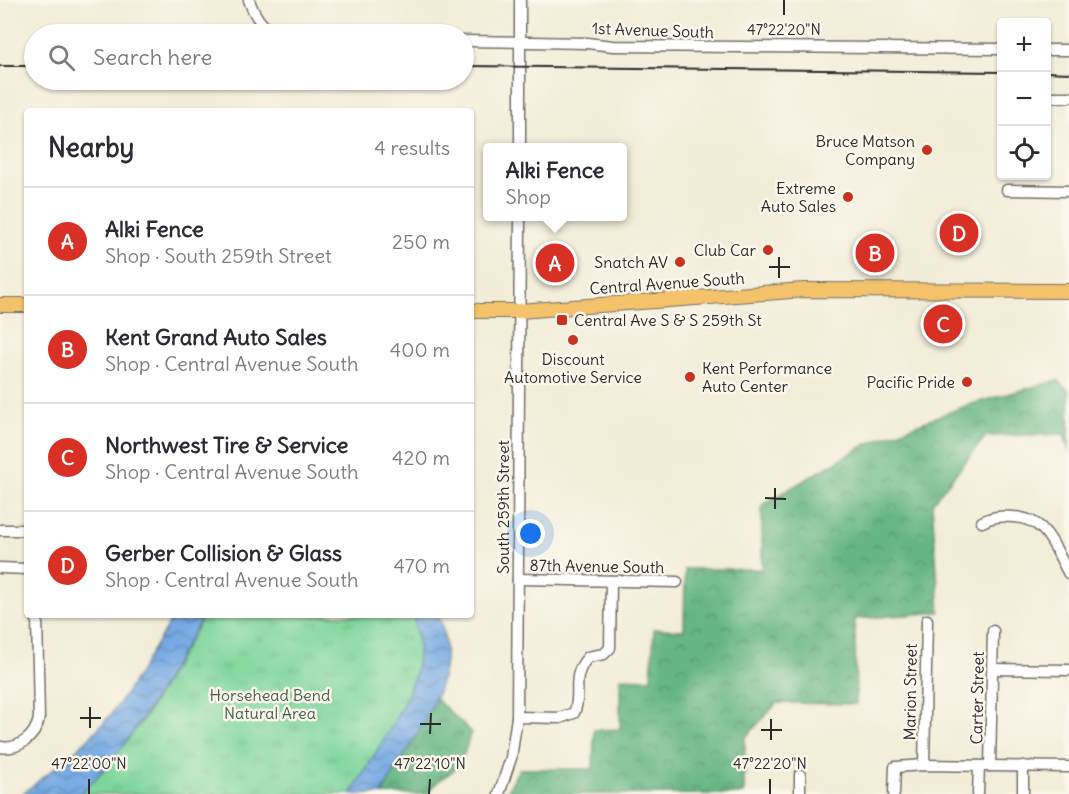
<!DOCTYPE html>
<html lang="en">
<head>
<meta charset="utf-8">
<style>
	:root { --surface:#fff; --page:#f7f7f7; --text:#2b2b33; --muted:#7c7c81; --line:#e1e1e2; --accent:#d93025 }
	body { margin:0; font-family:Delius,sans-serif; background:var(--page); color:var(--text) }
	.controls { position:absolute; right:18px; top:18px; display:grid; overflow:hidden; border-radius:6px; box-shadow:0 2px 4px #0004 }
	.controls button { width:54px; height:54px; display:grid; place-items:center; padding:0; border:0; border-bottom:2px solid var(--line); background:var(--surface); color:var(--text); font:30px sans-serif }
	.you { position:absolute; left:531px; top:534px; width:21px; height:21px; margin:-15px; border:4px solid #fff; border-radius:50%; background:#1a73e8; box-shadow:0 0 0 9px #1a73e833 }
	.badge { display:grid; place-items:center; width:39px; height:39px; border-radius:50%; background:var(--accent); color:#fff; font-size:20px; font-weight:700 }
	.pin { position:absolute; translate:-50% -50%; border:3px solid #fff; box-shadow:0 2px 6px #0006 }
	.popup { position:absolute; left:483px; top:143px; width:144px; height:78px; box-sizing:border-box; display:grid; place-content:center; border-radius:6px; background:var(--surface); filter:drop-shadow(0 2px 4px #0005); font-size:20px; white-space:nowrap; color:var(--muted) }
	.popup b { font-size:22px; color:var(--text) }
	.popup::after { content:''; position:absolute; left:50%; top:100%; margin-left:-12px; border:12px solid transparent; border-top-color:var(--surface) }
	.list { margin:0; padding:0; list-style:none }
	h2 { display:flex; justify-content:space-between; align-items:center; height:78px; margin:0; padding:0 24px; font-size:26px }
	h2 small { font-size:20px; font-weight:400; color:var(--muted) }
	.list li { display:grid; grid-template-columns:39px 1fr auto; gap:18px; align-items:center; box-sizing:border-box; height:108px; padding:0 24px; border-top:2px solid var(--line) }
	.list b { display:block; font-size:22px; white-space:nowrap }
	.list p { margin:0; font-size:20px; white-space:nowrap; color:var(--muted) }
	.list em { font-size:20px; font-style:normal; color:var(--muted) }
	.icon { flex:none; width:33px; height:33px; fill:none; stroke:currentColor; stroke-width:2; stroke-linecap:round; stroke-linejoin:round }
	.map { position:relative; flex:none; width:1069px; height:794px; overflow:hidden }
	.search { position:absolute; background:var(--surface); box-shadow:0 2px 4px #0004; left:24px; top:24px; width:450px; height:66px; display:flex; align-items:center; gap:15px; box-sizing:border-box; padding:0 21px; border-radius:33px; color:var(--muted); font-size:22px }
	.panel { position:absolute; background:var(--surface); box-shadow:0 2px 4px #0004; left:24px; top:108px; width:450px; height:510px; border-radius:6px }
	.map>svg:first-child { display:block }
</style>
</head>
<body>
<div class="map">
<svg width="1069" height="794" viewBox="0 0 1069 794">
	<defs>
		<pattern id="forest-crowns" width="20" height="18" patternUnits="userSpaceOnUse" patternTransform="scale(1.5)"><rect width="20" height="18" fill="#66b683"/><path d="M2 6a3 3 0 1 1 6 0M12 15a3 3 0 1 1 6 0" fill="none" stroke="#54946b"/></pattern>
		<pattern id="park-tufts" width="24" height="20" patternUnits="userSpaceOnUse" patternTransform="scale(1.5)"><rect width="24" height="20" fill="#7dd59b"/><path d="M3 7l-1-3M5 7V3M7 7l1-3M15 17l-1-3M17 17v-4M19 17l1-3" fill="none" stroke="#6cb786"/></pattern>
		<pattern id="water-waves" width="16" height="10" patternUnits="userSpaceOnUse" patternTransform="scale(1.5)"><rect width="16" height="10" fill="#77aae4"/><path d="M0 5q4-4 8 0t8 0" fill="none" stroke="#628bb9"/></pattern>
	</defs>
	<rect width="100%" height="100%" fill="#fbf7ec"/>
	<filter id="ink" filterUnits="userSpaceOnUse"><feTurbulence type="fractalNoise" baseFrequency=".0167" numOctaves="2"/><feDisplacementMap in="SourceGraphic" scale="12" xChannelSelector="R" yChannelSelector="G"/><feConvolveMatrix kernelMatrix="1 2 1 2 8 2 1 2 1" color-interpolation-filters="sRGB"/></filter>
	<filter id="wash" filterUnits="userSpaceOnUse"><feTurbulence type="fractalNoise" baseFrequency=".008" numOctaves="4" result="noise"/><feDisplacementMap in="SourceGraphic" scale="24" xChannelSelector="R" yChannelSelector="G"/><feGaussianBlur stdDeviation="1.35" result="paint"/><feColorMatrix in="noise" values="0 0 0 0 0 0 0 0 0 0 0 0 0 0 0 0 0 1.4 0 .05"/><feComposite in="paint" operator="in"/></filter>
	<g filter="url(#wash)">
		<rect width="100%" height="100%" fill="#f2edd8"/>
		<g fill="url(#forest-crowns)" stroke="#487057" stroke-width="1.5">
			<polygon points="1058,380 1069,391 1069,453 1064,434 986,436 932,503 940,612 855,619 856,704 777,703 745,738 744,794 506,794 519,769 593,769 594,730 620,729 620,678 651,679 654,629 684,630 685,569 762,569 762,505 867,444 968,405"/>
			<path d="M435 698 471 732C467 742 465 756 459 764 449 777 436 778 428 794H382Z"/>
		</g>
		<path fill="url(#park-tufts)" stroke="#548063" stroke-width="1.5" d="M204 615H413C416 626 419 636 419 647 420 694 374 754 351 794H80L108 765 147 714Z"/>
		<g fill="url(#water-waves)" stroke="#516a88" stroke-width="1.5">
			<path d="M175 615H204C164 680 137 741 80 794H22C54 769 87 744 112 713 136 682 153 647 175 615Z"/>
			<path d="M413 615H438C466 679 410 740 382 794H351L387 735 408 694 416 671 419 647Z"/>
		</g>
	</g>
	<g filter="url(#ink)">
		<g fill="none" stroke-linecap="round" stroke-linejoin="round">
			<defs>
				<g id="minor">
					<path d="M249 0C254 15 261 26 274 34"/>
					<polyline points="464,41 587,43 613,46 1002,49"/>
					<polyline points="1046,50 1069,50"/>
					<polyline points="1046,97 1069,97"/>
					<polyline points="520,148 520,0"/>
					<polyline points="1007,190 1069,191"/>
					<path d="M982 522C993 516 1002 516 1014 517 1048 519 1054 548 1069 574"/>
					<polyline points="0,530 27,530"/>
					<polyline points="0,568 27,569"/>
					<polyline points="518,579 677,582"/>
					<polyline points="993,669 1069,670"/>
					<path d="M517 717 560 718 574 713C583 692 569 679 588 657L604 654 610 648 611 581"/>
					<path d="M0 747C19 750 35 737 39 719L37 615"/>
					<polyline points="924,765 927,620"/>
					<polyline points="990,766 993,631"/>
					<polyline points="499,794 511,758 517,717 520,216"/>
					<polyline points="800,794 800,775"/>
					<polyline points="894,794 895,767 924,765 1069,767"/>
					<polyline points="978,794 979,766"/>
					<polyline points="1023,794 1023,766"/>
				</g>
				<g id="major">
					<polyline points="0,305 27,305"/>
					<polyline points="471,311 519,311 804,290 1069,291"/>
				</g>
			</defs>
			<use href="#minor" stroke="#716f68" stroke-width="13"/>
			<use href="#major" stroke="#716f68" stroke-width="16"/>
			<use href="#minor" stroke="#fff" stroke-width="10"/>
			<use href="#major" stroke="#f4c26a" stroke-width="14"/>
			<g stroke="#2b2b2b" stroke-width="2">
				<polyline points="0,66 34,66"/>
				<polyline points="464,66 1002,72"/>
				<polyline points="1046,72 1069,73"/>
			</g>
		</g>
	</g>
	<path fill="none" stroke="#2b2b2b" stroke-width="2" d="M784 15V0M769 267H790M779 278V257M765 498 786 499M775 509V488M80 718H101M420 724H441M90 728V707M761 730H782M430 734 431 713M771 740V719M89 794V779M429 794 430 779M770 794V779"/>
	<g fill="#c8321e" stroke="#fbf7ec" stroke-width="2">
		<circle cx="927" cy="150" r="6"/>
		<circle cx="848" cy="197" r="6"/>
		<circle cx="768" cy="250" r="6"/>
		<circle cx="680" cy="262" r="6"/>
		<rect x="556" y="314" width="12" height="12" rx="3"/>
		<circle cx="573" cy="340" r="6"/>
		<circle cx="690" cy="377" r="6"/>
		<circle cx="967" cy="382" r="6"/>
	</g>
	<g text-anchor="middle" stroke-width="5" stroke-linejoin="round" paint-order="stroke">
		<g font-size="16" fill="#2b2b2b" stroke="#fbf7ec">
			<text transform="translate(653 30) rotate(2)" y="6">1st Avenue South</text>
			<text transform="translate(667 283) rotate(-4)" y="6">Central Avenue South</text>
			<text transform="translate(503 507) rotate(-90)" y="6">South 259th Street</text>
			<text transform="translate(597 566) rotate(1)" y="6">87th Avenue South</text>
			<text transform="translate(910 692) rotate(-89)" y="6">Marion Street</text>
			<text transform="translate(977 698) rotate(-89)" y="6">Carter Street</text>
		</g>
		<g font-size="16" fill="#2b2b2b" stroke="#fbf7ec" text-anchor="end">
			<text x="915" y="147">Bruce Matson<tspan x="915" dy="18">Company</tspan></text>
			<text x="836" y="194">Extreme<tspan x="836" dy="18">Auto Sales</tspan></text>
			<text x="756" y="256">Club Car</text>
			<text x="668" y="268">Snatch AV</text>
			<text x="574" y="326" text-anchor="start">Central Ave S &amp; S 259th St</text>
			<text x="573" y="365" text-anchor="middle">Discount<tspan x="573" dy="18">Automotive Service</tspan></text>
			<text x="702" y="374" text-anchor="start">Kent Performance<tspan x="702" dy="18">Auto Center</tspan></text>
			<text x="955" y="388">Pacific Pride</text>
		</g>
		<g font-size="16" fill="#445e4d" stroke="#fbf7ec">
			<text x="270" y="701">Horsehead Bend<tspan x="270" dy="18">Natural Area</tspan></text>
		</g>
	</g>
	<g font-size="15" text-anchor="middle" fill="#2b2b2b" stroke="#fbf7ec" stroke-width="5" stroke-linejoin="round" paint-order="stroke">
		<text x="784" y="35">47°22'20"N</text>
		<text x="89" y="769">47°22'00"N</text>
		<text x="430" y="769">47°22'10"N</text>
		<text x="770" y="769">47°22'20"N</text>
	</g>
</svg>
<div class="controls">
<button>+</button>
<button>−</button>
<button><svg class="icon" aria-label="locate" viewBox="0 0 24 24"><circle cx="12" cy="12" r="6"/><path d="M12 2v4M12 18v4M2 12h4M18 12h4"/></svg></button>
</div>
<div class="you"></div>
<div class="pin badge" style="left:555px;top:263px">A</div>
<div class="popup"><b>Alki Fence</b>Shop</div>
<div class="pin badge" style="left:875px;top:253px">B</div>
<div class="pin badge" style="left:943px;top:324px">C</div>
<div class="pin badge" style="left:959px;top:233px">D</div>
<div class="search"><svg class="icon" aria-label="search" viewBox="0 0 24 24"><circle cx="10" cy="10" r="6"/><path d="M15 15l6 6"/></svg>Search here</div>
<section class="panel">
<h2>Nearby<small>4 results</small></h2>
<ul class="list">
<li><span class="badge">A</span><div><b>Alki Fence</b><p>Shop · South 259th Street</p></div><em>250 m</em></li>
<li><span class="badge">B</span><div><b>Kent Grand Auto Sales</b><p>Shop · Central Avenue South</p></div><em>400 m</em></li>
<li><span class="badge">C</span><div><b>Northwest Tire &amp; Service</b><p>Shop · Central Avenue South</p></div><em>420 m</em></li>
<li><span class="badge">D</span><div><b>Gerber Collision &amp; Glass</b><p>Shop · Central Avenue South</p></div><em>470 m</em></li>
</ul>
</section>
</div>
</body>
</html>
